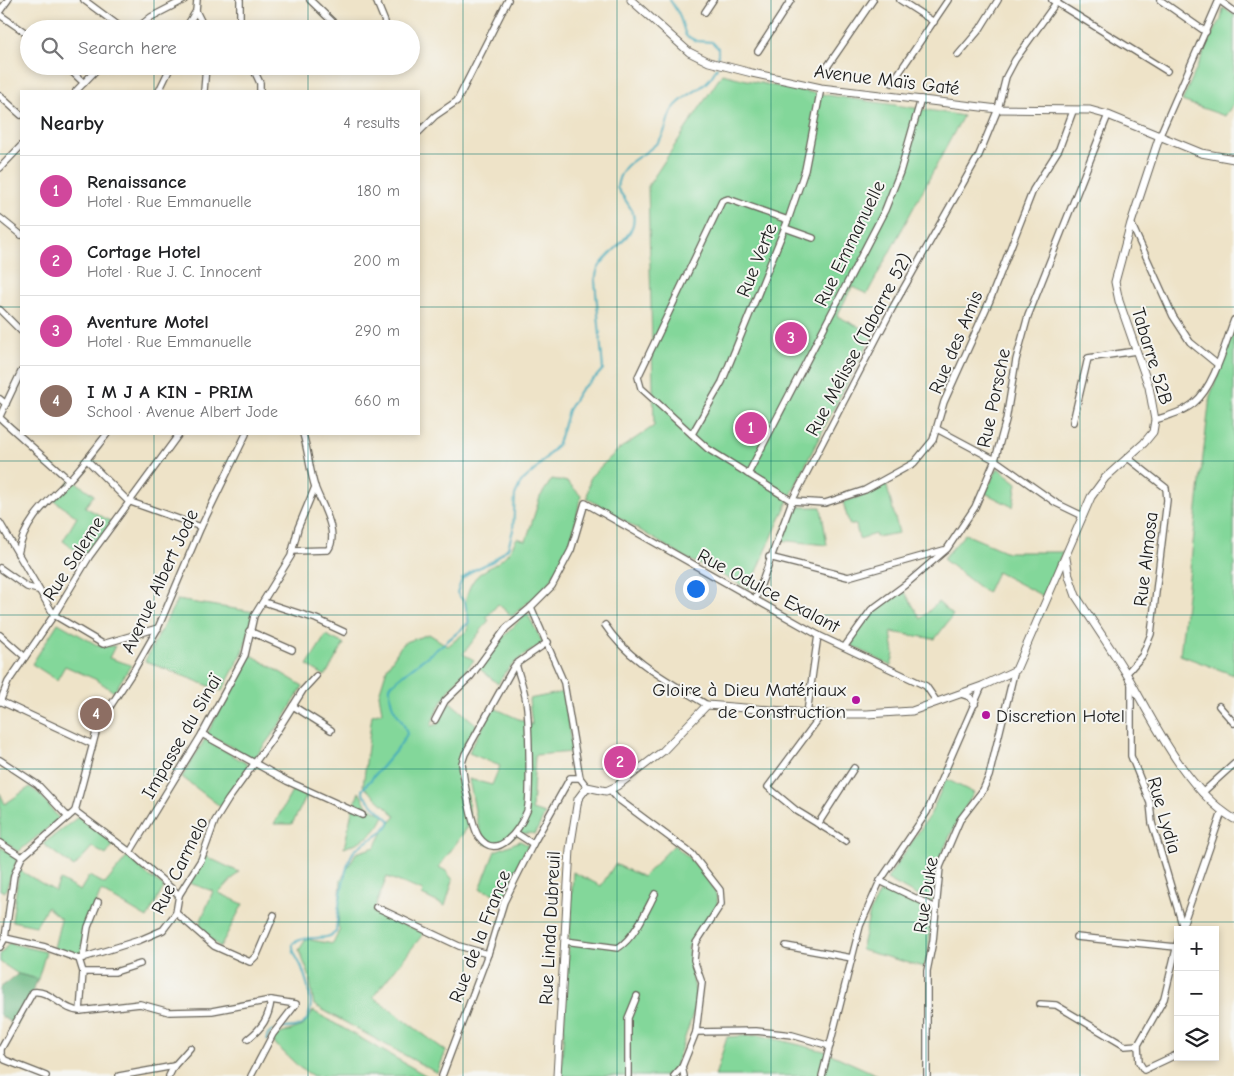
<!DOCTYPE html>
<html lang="en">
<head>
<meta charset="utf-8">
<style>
	:root { --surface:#fff; --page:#f6f6f6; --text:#202124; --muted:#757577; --line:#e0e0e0; --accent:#b5179e }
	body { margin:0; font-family:"Comic Neue",sans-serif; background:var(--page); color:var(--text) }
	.controls { position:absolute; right:15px; bottom:15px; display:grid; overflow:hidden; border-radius:0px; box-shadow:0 2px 8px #0003 }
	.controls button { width:45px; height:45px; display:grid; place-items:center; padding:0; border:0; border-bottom:1px solid var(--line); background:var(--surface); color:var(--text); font:25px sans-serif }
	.you { position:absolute; left:695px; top:588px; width:18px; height:18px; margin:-12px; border:4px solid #fff; border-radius:50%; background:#1a73e8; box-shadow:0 0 0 8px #1a73e833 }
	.badge { display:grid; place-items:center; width:32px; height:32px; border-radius:50%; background:var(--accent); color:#fff; font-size:16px; font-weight:700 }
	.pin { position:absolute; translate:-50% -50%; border:2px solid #fff; box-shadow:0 1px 5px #0006 }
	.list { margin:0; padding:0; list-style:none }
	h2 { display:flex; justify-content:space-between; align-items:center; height:65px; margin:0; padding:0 20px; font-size:21px }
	h2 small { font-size:16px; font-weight:400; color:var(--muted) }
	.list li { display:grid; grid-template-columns:32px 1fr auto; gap:15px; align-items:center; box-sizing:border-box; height:70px; padding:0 20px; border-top:1px solid var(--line) }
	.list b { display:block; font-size:19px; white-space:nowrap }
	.list p { margin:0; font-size:16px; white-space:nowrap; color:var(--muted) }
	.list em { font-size:16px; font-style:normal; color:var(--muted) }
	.icon { flex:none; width:28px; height:28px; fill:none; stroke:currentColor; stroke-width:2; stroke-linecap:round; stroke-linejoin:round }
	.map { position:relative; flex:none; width:1234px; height:1076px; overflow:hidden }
	.search { position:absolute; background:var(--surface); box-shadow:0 2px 8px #0003; left:20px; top:20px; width:400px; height:55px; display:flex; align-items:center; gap:12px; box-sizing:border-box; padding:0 18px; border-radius:28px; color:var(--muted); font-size:19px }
	.panel { position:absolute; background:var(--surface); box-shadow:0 2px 8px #0003; left:20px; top:90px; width:400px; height:345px; border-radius:0px }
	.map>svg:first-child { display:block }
</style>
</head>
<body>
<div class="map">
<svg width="1234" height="1076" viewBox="0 0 1234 1076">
	<rect width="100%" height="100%" fill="#f6f6f2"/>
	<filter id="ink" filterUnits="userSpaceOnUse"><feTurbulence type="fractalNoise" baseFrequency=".02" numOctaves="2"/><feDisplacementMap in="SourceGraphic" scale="10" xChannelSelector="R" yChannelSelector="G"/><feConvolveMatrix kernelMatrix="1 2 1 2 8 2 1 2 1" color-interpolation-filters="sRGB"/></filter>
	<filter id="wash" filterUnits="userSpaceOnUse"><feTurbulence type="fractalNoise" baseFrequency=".0096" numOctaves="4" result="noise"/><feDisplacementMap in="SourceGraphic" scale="20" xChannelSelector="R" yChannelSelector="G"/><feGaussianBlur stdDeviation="1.12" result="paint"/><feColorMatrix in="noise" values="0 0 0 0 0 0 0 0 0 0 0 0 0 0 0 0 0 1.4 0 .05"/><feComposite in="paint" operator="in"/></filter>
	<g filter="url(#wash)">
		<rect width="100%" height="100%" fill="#eee3c8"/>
		<g fill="#83d79a" stroke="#507a5b">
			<polygon points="1223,8 1234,14 1234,103 1225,116 1182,101 1213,32 1221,20"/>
			<path d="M722 74C801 95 882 101 963 116L867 294 852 287 837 316 873 334C829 417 785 501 750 589L684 557 587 498 590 477 618 450 654 426 648 186Z"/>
			<polygon points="1234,330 1234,675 1180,655 1210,396"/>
			<polygon points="998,468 1017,483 1013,507 985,493"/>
			<polygon points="72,479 94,495 85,507 112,522 86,558 63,541 77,517 52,499"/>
			<path d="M552 479 568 482 581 496 571 542 549 584 512 616 498 604 486 618 489 620 463 654 474 660C457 681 439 699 431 726L438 724 450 702 477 725 465 743 456 770 468 796 470 824 439 867 446 871 453 880 445 906 422 895 423 891 387 877 373 912 424 933 373 997 446 1051 437 1073 314 1005 309 975 299 950 306 939 333 944 340 929 338 927 341 880 356 853 375 847 384 830 396 816 363 786 372 715 382 712 379 694 387 668 403 643 429 634 448 646 468 630C469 620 464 606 466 599 473 567 490 573 507 554 511 550 514 543 517 538L526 541 540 497Z"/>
			<polygon points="886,483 899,533 876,537 875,534 859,539 856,525 849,524 843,502 871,493"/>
			<polygon points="793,507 821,507 827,545 779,540"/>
			<polygon points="965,534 1007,552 1063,552 1043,596 997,572 987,593 943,559"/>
			<polygon points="903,589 921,619 938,602 953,615 935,639 891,632 894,654 891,666 849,644 873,612"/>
			<polygon points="177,600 255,612 242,654 222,691 145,661"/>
			<path d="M527 613 543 643C525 655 508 664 498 684L480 669 504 636Z"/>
			<polygon points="58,623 99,646 115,646 109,658 131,665 114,692 97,680 65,666 57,680 32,664"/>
			<polygon points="326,635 344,644 325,676 307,665"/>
			<polygon points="250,654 303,686 283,720 254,759 207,734"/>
			<path d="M564 692 572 752 535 755 532 810 545 814 535 834C516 829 504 849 485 844L477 821 469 779 492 785 500 766 469 753 471 747 494 708 532 725 529 699Z"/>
			<polygon points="205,739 249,765 221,807 182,777"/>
			<polygon points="946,779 974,793 958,819 936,866 932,904 887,879 931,813"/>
			<polygon points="30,787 41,795 59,819 18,852 0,838 0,793 5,804"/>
			<polygon points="294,788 308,794 292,824 274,824"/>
			<path d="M359 792 367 806 384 815C377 835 362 841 344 848L352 811Z"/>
			<polygon points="78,817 114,844 106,855 92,847 74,867 43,844"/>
			<polygon points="520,841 528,845 504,897 480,889 495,851"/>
			<path d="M674 845C687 855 722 887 717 906 713 918 696 937 688 948L697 1002 675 1067 670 1076H561L573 872 601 886 615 864 643 877Z"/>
			<polygon points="0,847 18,857 5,892 0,890"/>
			<polygon points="128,856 149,876 164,887 147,918 101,891 86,927 80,957 54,948 61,919 47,907 36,926 12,921 19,870 55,891 60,880 80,891 89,876 105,884"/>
			<polygon points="205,856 239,872 219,893 243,904 220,947 198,928 213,891 189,883"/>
			<polygon points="883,886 932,909 928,953 924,967 861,950 870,912"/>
			<polygon points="9,943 46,952 38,979 18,974 0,962 0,955"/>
			<polygon points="313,1011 427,1076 313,1076 300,1068 269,1038 303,1026"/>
			<polygon points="759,1035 824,1051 880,1076 715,1076 727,1037"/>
		</g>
		<polygon fill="#6ab882" stroke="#436a4f" points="18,974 38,979 16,1027 0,1015 0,988"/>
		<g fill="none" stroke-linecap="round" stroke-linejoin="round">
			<g stroke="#3daabc" stroke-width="2">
				<polyline points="670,0 679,14 686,36 697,41 712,42 718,48 718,62"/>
				<path d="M280 1028C287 1028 297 1028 303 1024 318 1011 307 982 302 968 298 958 292 954 293 943 308 933 325 943 336 932 337 916 344 862 355 850 366 839 383 837 390 821L364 796 362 790 398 748 407 734C402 712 389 715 390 686 415 663 445 646 469 622L465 603 457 593 462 579 472 571 493 561 508 548 513 530 515 495 521 482 535 470 558 444 568 410 581 389 596 377 603 369 595 281C596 277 596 273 598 269 606 252 642 234 632 211 628 203 622 195 617 188 620 157 647 159 661 138 667 129 667 117 673 109 686 91 706 92 717 67"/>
				<polyline points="267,1040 267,1036 273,1030"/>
			</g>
		</g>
	</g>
	<g filter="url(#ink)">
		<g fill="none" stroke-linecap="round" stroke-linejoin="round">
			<defs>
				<g id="minor">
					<polyline points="84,0 123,29"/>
					<polyline points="197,0 196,11 205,29"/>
					<polyline points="310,0 340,29"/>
					<polyline points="376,0 385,22 384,29"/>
					<polyline points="900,0 934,22"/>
					<polyline points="1052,0 1167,71"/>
					<polyline points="1160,0 1206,32"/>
					<polyline points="1219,0 1234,11"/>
					<polyline points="0,11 8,0"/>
					<polyline points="705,12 713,0"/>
					<polyline points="0,15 29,35"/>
					<polyline points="136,29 151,17 184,0"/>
					<polyline points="185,29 196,11"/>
					<polyline points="240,29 240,0"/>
					<polyline points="758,51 791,0"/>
					<polyline points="958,55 980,29 998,0"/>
					<polyline points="66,66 84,83"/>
					<polyline points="252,66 260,83 260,91"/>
					<polyline points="825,70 873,0"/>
					<polyline points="892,83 948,0"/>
					<polyline points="76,91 100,66"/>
					<polyline points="159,91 171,66"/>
					<polyline points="204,91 206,66"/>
					<polyline points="0,96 21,115"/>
					<polyline points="419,132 435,116 457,101 508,0"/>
					<polyline points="1160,135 1219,0"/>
					<polyline points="0,168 21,146"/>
					<polyline points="0,218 21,235"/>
					<polyline points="788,220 728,199 722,201 638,377 641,388 708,449 792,501 825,503 865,490 914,463 933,440 944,402 990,300 1033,190 1059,149 1073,111"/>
					<polyline points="1131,223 1173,316 1190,342 1217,364"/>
					<polyline points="785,228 813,238"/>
					<polyline points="0,310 21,331"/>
					<polyline points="0,399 6,404"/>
					<polyline points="0,416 21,372"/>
					<polyline points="0,418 69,480"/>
					<path d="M1155 420C1168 416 1183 412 1194 403 1214 387 1225 344 1234 320"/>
					<polyline points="1073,422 1088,358 1136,351"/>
					<polyline points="937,429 995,460 1056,503 1083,516"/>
					<polyline points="692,434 722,382 788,220 805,170 821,88"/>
					<polyline points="87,460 128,501 201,527"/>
					<polyline points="748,474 885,210 900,172 921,99"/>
					<polyline points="0,523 54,615 103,644 158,628"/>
					<path d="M292 551 328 550C340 533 321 504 315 487 310 473 308 450 303 434"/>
					<path d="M18 554C24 521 47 502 70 479 83 465 95 449 107 434"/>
					<polyline points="769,557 848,577 944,550"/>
					<polyline points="0,568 27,587 38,590"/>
					<polyline points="756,598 792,501 893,307 979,155 998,109 1006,77 1015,60 1058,0"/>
					<polyline points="264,602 316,619 344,632"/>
					<polyline points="531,607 564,683 580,778"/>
					<path d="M605 625C628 661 672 683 707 705"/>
					<polyline points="249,631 292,650"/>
					<polyline points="0,635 25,657"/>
					<polyline points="845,646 871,610 905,585 947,549 975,507 995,460 1006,420 1016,360 1028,316 1108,115"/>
					<path d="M516 664C519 676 524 688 526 701 529 716 531 798 527 811 520 828 498 863 479 837 472 828 463 776 462 763L465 754 513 668 516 664 548 642"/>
					<polyline points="1126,674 1142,656 1151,634 1167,500 1166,488 1128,458"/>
					<polyline points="1131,684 1131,756 1150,803 1152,823 1182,924"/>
					<polyline points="961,694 970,697 975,704"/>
					<polyline points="0,701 92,744"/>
					<polyline points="0,702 8,682 54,615 89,557 179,434"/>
					<polyline points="293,706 331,730"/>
					<polyline points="1219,706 1234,723"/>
					<polyline points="807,713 818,635"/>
					<polyline points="822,714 768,787 797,811 846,841"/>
					<polyline points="435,720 445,701 471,676 506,628 531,607 552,586 571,550 585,503 818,635 926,686 937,702"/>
					<polyline points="202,734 287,781 362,815"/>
					<polyline points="0,760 38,785 68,817"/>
					<polyline points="610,790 618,799 692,854 720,890 721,904 696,943 694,960 702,983 696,1032 682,1067 684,1076"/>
					<polyline points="1202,793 1234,764"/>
					<polyline points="75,811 130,852 179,895"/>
					<polyline points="818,824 854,768"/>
					<polyline points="516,833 533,844"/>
					<polyline points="0,843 22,857"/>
					<polyline points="130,852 202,734 245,655 254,616 291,556 298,528 315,487"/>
					<polyline points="880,881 936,908"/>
					<polyline points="376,907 459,946 488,954"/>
					<polyline points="176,913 214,946 250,962 257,955 274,915"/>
					<polyline points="1181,930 1222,812"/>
					<polyline points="1076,937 1176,947"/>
					<polyline points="5,938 45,947 79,959 140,940 163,930 176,913 179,895 201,860 215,821 228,800 272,739 303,690 316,676"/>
					<path d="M565 941 618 948C635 937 646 911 655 894"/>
					<polyline points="786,946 852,958"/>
					<polyline points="0,947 5,938 14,875 22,857 75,811 98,725 134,670 158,628 201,527 246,434"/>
					<polyline points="83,958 88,927 98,902"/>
					<polyline points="79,959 83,972 80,1011 140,1004 169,1012 212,1011 271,1000 296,1004 273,1034 251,1076"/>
					<polyline points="83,972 115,972 140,964"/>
					<polyline points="1040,1004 1056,1005 1125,1046 1138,1045 1164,999 1178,941"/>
					<polyline points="696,1032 756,1031 792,1035 830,1046"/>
					<path d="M248 1039C262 1028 269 1018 271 1000"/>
					<polyline points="1138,1045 1139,1062 1144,1070 1178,1054"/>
					<path d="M46 1076 5 1060 1 1055V1049L33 992C50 989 63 1011 80 1011"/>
					<polyline points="119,1076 174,1066 190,1048"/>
					<polyline points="169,1076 174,1066"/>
					<polyline points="442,1076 488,954 504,902 533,844 570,778 580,778 587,787"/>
					<polyline points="628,1076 628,1018 637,996"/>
					<polyline points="674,1076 682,1067"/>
					<polyline points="822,1076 860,926 880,881 927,812 982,686"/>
					<polyline points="927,1076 927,971 933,941 940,867 960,820 983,790 989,776 1014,673"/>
				</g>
				<g id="tertiary">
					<polyline points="631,0 689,52 709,62 752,73 821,88 998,109 1090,110 1108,115 1201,153 1234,159"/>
					<path d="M1066 558 1069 576 1076 596C1093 622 1110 647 1126 673 1154 722 1185 789 1234 819"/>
					<polyline points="557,1076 570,849 578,799 587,787 606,791 617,786 663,751 707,705 822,714 867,714 912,711 982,686 1016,670 1091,497 1105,478 1144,443 1153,432 1155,420 1149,387 1119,301 1115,282 1131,223 1160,135"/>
				</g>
			</defs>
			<use href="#minor" stroke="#666258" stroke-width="8"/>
			<use href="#tertiary" stroke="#666258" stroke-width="9"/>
			<use href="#minor" stroke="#fff" stroke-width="5.5"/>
			<use href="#tertiary" stroke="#fff" stroke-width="7"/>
		</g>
	</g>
	<path fill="none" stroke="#0f766e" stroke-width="1" stroke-opacity="0.55" d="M154 0V29M308 0V29M463 0V1076M617 0V1076M771 0V1076M926 0V1076M1080 0V1076M154 66V91M308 66V91M0 154H21M419 154H1234M0 307H21M419 307H1234M154 434V1076M308 434V1076M0 461H1234M0 615H1234M0 769H1234M0 922H1234"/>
	<g fill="#b5179e" stroke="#f6f6f2" stroke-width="2">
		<circle cx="856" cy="700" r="5"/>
		<circle cx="986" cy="715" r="5"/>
	</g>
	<g text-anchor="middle" stroke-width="4" stroke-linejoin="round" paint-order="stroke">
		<g font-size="19" fill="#1c1c1c" stroke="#f6f6f2">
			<text transform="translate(887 79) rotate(7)" y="7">Avenue Maïs Gaté</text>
			<text transform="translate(849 243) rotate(-64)" y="7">Rue Emmanuelle</text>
			<text transform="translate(756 260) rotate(-68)" y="7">Rue Verte</text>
			<text transform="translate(955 342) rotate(-67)" y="7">Rue des Amis</text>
			<text transform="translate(858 344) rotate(-62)" y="7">Rue Mélisse (Tabarre 52)</text>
			<text transform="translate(1153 356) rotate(73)" y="7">Tabarre 52B</text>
			<text transform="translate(993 398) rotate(-78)" y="7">Rue Porsche</text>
			<text transform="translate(73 558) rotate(-57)" y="7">Rue Saleme</text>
			<text transform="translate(1145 559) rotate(-83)" y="7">Rue Almosa</text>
			<text transform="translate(159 581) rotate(-65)" y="7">Avenue Albert Jode</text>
			<text transform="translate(769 590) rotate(28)" y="7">Rue Odulce Exalant</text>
			<text transform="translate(181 736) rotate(-60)" y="7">Impasse du Sinaï</text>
			<text transform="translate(1165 815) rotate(74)" y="7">Rue Lydia</text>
			<text transform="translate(179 865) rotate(-64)" y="7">Rue Carmelo</text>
			<text transform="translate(925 895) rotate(-81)" y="7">Rue Duke</text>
			<text transform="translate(549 928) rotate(-87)" y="7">Rue Linda Dubreuil</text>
			<text transform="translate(479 936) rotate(-69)" y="7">Rue de la France</text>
		</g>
		<g font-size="19" fill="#1c1c1c" stroke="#f6f6f2" text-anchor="end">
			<text x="846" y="696">Gloire à Dieu Matériaux<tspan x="846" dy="22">de Construction</tspan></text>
			<text x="996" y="722" text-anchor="start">Discretion Hotel</text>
		</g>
	</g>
</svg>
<div class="controls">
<button>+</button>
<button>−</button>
<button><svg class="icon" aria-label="layers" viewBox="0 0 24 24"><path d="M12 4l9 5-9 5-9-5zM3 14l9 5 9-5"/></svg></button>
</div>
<div class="you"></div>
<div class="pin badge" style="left:751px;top:428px;background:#d1479c">1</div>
<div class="pin badge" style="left:620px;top:762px;background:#d1479c">2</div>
<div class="pin badge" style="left:791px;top:338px;background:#d1479c">3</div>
<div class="pin badge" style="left:96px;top:714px;background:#8d6e63">4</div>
<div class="search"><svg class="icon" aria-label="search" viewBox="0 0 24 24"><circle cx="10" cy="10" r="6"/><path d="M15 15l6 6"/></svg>Search here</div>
<section class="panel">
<h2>Nearby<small>4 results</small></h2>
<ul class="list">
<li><span class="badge" style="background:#d1479c">1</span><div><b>Renaissance</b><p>Hotel · Rue Emmanuelle</p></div><em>180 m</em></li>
<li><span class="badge" style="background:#d1479c">2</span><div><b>Cortage Hotel</b><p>Hotel · Rue J. C. Innocent</p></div><em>200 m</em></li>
<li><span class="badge" style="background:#d1479c">3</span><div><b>Aventure Motel</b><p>Hotel · Rue Emmanuelle</p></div><em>290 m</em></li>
<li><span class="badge" style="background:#8d6e63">4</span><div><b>I M J A KIN - PRIM</b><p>School · Avenue Albert Jode</p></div><em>660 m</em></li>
</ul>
</section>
</div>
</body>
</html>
